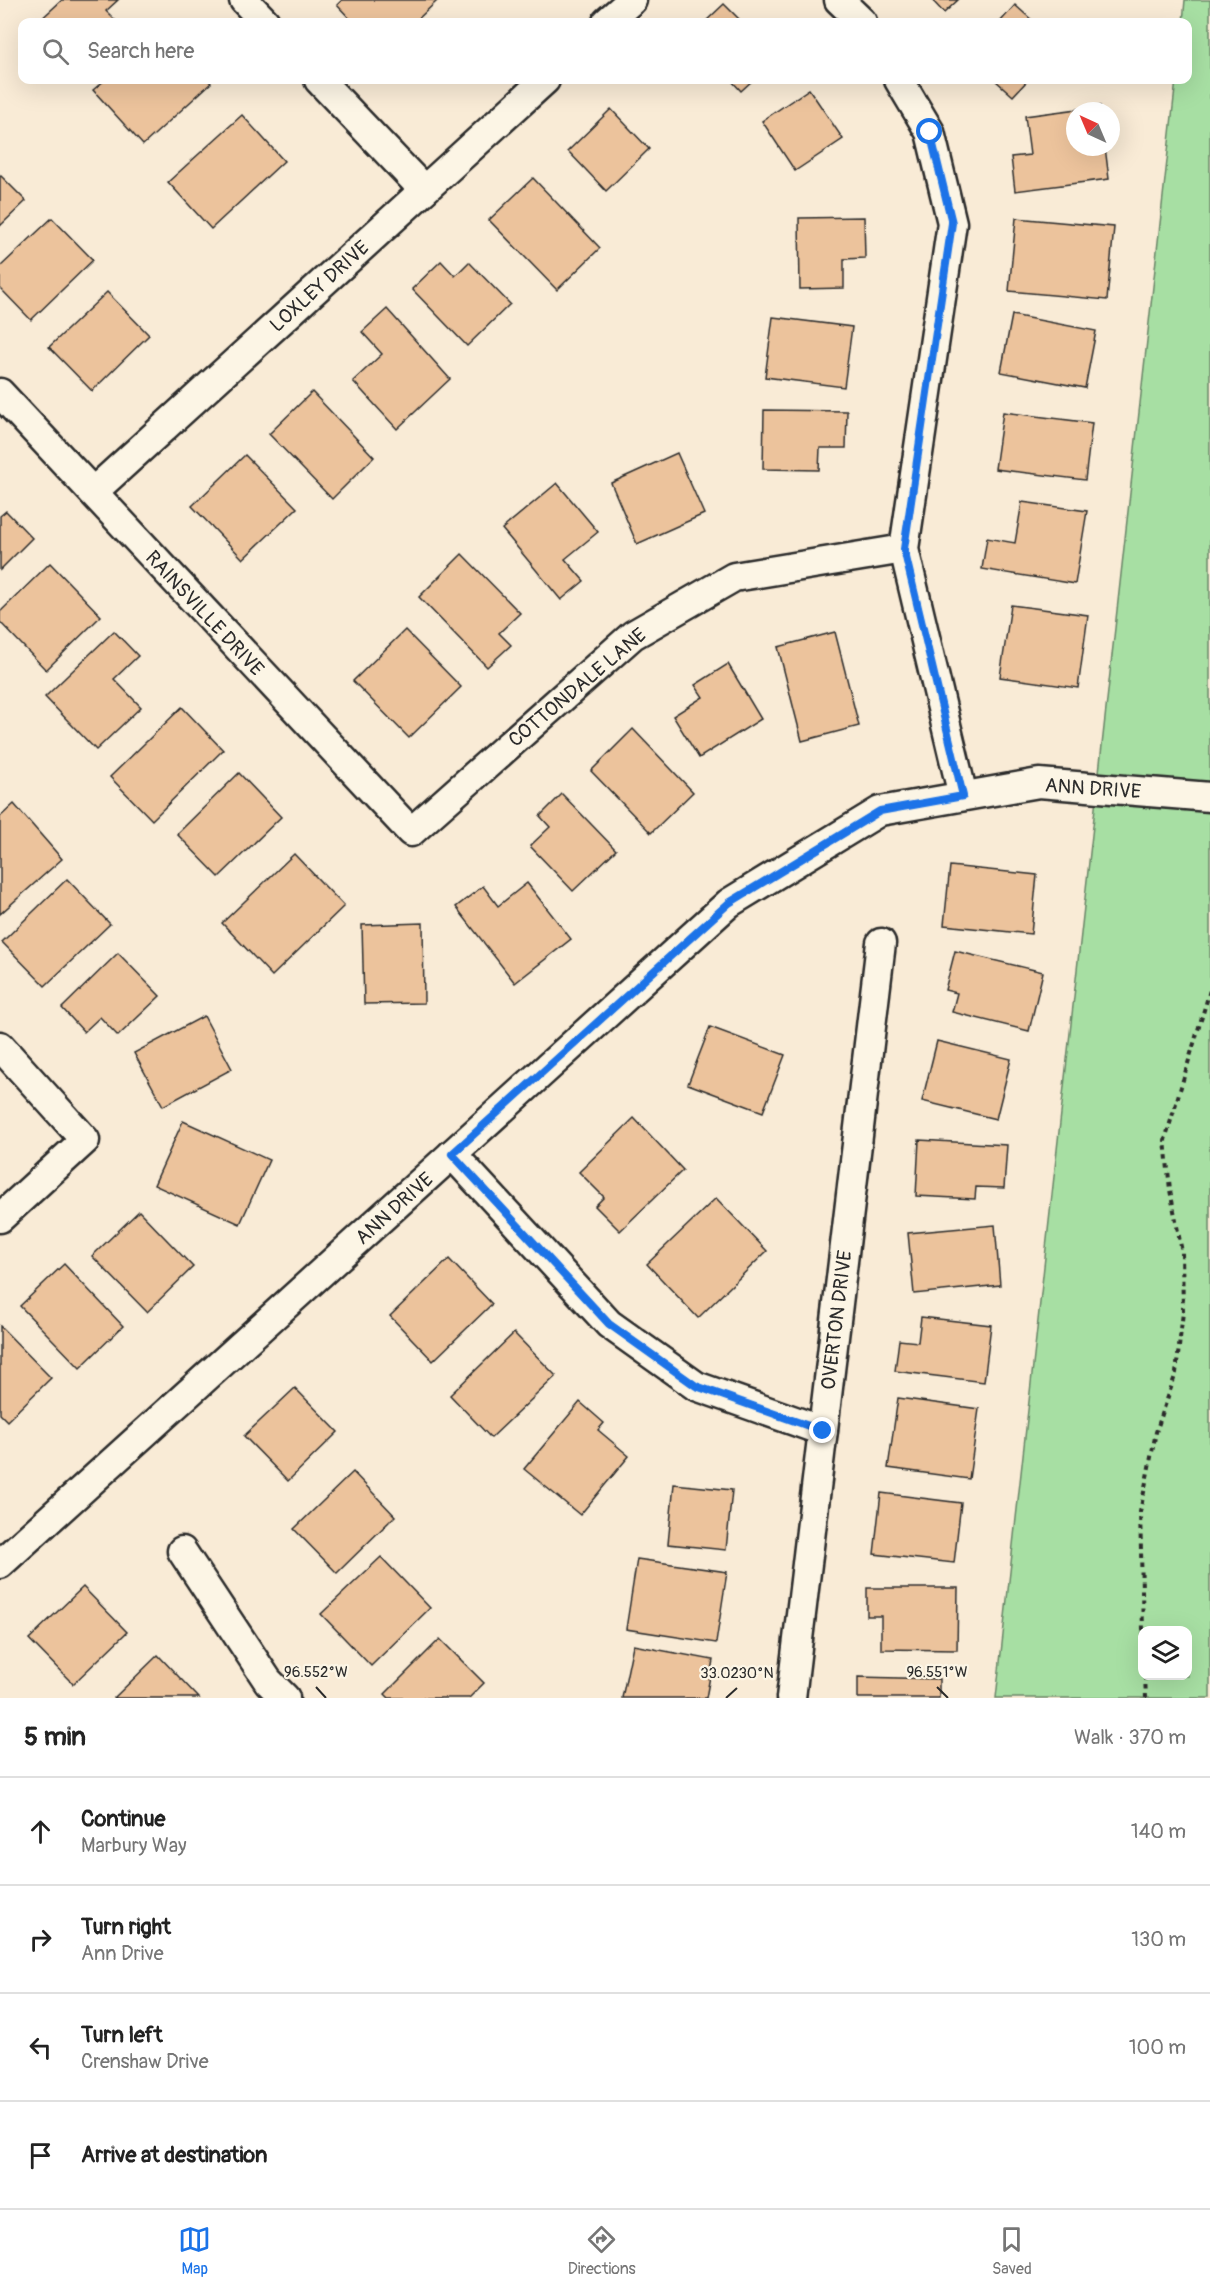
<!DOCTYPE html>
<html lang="en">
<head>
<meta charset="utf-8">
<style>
	:root { --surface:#fff; --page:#f6f6f6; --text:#222; --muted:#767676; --line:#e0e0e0; --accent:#1a73e8 }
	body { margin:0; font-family:Pangolin,sans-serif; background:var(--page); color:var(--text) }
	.controls { position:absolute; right:18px; bottom:18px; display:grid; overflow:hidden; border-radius:12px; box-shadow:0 6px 24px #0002 }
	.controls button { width:54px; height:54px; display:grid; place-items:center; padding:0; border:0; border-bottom:2px solid var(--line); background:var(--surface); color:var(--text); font:30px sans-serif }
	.compass { position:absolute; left:1066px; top:102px; width:54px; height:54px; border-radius:50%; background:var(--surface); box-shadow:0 6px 24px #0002; rotate:316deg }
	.stop { position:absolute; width:18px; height:18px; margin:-14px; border:4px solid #1a73e8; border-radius:50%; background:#fff }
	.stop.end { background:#1a73e8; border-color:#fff; box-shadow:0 2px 6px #0008 }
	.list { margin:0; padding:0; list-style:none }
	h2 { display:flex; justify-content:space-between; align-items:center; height:78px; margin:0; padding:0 24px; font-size:26px }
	h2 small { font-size:20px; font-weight:400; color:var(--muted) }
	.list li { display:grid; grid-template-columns:39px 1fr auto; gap:18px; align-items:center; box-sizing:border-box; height:108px; padding:0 24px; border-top:2px solid var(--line) }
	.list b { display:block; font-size:22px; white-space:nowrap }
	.list p { margin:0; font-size:20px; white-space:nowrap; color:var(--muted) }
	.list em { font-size:20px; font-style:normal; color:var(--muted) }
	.icon { flex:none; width:33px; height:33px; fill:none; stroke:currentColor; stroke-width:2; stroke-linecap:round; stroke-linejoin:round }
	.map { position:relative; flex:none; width:1210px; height:1698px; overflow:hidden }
	.search { position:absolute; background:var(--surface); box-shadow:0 6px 24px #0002; left:18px; right:18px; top:18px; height:66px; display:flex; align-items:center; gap:15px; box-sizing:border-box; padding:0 21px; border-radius:12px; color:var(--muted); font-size:22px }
	.sheet { height:510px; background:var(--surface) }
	nav { display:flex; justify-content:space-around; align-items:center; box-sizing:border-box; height:84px; border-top:2px solid var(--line); background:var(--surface); font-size:16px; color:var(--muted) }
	nav a { display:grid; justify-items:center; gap:3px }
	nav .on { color:var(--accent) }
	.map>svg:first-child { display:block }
</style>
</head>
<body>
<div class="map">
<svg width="1210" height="1698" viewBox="0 0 1210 1698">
	<rect width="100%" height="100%" fill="#f9ebd6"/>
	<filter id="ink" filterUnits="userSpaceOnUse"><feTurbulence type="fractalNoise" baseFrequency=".0167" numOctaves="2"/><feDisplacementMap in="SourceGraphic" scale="12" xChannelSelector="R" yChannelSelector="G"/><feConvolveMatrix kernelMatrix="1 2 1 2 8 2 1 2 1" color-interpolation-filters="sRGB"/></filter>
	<g filter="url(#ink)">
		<path fill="#a7dfa3" stroke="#698567" stroke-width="1.5" fill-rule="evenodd" d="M1185 0H1210V1698H996L1176 80H1188V22H1183ZM1142 1630H1188V1676H1142Z"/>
		<g fill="#ecc39c" stroke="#2b2b2b" stroke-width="1.5">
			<polygon points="62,0 118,0 106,11 117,22 38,22"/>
			<polygon points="342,0 438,0 415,22 353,22 337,5"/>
			<polygon points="932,0 958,0 944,13"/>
			<polygon points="724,4 742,22 705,22"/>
			<polygon points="1015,5 1034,22 1000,22"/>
			<polygon points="105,80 208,80 211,83 143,145 93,90"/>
			<polygon points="731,80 753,80 741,91"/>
			<polygon points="995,80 1028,80 1013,96"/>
			<polygon points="809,89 843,139 795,171 762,121"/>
			<polygon points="1100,106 1101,111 1075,111 1075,147 1105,147 1109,179 1015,191 1011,157 1030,155 1025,116"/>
			<polygon points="611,109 649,149 606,191 568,151"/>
			<polygon points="242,115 284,161 211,229 168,182"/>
			<polygon points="0,175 26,201 0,226"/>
			<polygon points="533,178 600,248 557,290 489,220"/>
			<polygon points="864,217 865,258 844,259 844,288 800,289 799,218"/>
			<polygon points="52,218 93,260 31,320 0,288 0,267"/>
			<polygon points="1016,218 1114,227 1107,300 1009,291"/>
			<polygon points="441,261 455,276 469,262 510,304 467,346 412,289"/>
			<polygon points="107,292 149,335 92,391 49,347"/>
			<polygon points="387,309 450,379 397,429 353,381 382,354 362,332"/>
			<polygon points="1012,315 1096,331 1085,388 1001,372"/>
			<polygon points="773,317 852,327 844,387 765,377"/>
			<polygon points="312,392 374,457 332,499 269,434"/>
			<polygon points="764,410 847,411 846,448 820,448 819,470 763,469"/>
			<polygon points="1003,412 1092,423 1085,480 995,469"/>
			<polygon points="677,453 704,514 637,544 611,483"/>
			<polygon points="245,455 297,508 243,559 192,506"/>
			<polygon points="557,483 598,532 565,559 584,581 561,600 502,529"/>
			<polygon points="1022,502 1087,511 1075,584 982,569 987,538 1015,543"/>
			<polygon points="6,511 32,538 0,570 0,516"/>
			<polygon points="462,554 520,613 499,633 511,645 487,667 419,597"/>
			<polygon points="50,563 101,616 46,670 0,622 0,612"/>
			<polygon points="1011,605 1088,615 1078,688 1000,677"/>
			<polygon points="405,630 461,687 409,738 353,681"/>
			<polygon points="114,631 138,656 114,679 141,707 96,750 45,697"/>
			<polygon points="835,632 859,726 802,741 778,647"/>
			<polygon points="728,664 761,719 699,758 673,716 703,697 695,685"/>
			<polygon points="182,707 223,750 152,820 110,777"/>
			<polygon points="633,729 693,792 651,833 591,771"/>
			<polygon points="239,773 281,817 219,877 177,834"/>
			<polygon points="562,794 616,850 573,891 530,846 550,827 540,816"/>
			<polygon points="14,804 62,859 0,914 0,817"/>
			<polygon points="294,854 344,906 272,976 222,923"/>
			<polygon points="950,866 1037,875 1031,934 944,925"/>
			<polygon points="67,879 110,924 45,986 2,942"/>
			<polygon points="527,883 571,939 515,983 456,907 483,886 498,906"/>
			<polygon points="423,923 424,1003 364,1004 362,925"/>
			<polygon points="955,951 1043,972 1029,1031 952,1012 957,993 945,990"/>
			<polygon points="118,953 160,996 118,1036 100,1017 84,1032 62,1008"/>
			<polygon points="204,1016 232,1069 163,1106 134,1053"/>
			<polygon points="710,1027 785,1055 763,1112 688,1084"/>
			<polygon points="937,1041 1011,1059 996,1119 922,1101"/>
			<polygon points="634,1118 683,1170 620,1231 595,1206 604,1197 579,1172"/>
			<polygon points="183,1121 269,1160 240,1224 154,1185"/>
			<polygon points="919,1140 1007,1145 1004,1188 976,1187 975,1199 916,1196"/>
			<polygon points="716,1198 767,1251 698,1318 647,1264"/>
			<polygon points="139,1211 193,1267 147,1312 92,1256"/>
			<polygon points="995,1225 1000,1285 914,1294 908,1233"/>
			<polygon points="449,1259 492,1304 433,1361 390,1316"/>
			<polygon points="64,1264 123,1326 80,1368 20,1306"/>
			<polygon points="921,1317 991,1325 984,1382 895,1371 899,1340 918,1342"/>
			<polygon points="0,1326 51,1378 7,1421 0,1414"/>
			<polygon points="514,1333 556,1376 491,1438 450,1395"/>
			<polygon points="295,1388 338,1432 288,1481 244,1436"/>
			<polygon points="898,1398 979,1409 969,1479 888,1468"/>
			<polygon points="580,1402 604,1423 598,1430 629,1456 580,1515 524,1469"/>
			<polygon points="353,1472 395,1516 337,1573 294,1529"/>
			<polygon points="674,1484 732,1490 726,1550 668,1544"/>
			<polygon points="881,1493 961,1503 954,1563 874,1554"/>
			<polygon points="381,1557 430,1608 371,1666 321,1614"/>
			<polygon points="637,1559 727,1572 716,1643 626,1629"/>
			<polygon points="83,1587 127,1632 73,1684 29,1639"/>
			<polygon points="867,1588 958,1588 957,1650 881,1649 881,1616 867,1616"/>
			<polygon points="440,1639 484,1683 469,1698 389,1698 385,1694"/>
			<polygon points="633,1645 713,1660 706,1698 622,1698"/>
			<polygon points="158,1655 199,1698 114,1698"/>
			<polygon points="858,1677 939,1679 939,1698 858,1698"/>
		</g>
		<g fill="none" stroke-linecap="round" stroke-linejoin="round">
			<defs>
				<g id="street">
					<polyline points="244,0 265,22"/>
					<polyline points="839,0 862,22"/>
					<polyline points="607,22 632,0"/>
					<polyline points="319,80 424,190"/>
					<polyline points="899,80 930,132 952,223 904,549 963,796"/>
					<polyline points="0,393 411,832 633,635 734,577 904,549"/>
					<polyline points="93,492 545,80"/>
					<polyline points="0,1046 85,1140 0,1218"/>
					<polyline points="452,1154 609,1324 696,1386 823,1431"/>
					<polyline points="182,1551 268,1681 285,1698"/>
					<polyline points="0,1564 729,903 880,811 1039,783 1210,797"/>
					<polyline points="791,1698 881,943"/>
				</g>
			</defs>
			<use href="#street" stroke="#2b2b2b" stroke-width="33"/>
			<g stroke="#2b2b2b" stroke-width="4" stroke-dasharray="4.5 4.5" stroke-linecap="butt">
				<polyline points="1143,1630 1140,1512 1156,1432 1176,1373 1183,1312 1182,1252 1170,1190 1165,1140 1210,990"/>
				<polyline points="1145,1676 1146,1698"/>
			</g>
			<use href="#street" stroke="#fcf5e5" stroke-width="28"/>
		</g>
	</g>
	<g fill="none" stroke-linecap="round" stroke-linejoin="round" filter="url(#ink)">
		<polyline stroke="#1a73e8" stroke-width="8" points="823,1431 696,1386 609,1324 452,1154 729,903 880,811 963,796 904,549 952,223 930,132"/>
	</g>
	<path fill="none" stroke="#2b2b2b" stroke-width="2" d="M316 1687 326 1698M937 1687 948 1698M726 1698 737 1688"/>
	<g text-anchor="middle" stroke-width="4.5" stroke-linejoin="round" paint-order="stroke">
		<g font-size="20" fill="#2b2b2b" stroke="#fcf5e5">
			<text transform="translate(319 286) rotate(-42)" y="7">LOXLEY DRIVE</text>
			<text transform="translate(205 613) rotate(47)" y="7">RAINSVILLE DRIVE</text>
			<text transform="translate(577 687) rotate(-40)" y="7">COTTONDALE LANE</text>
			<text transform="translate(1093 788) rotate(4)" y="7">ANN DRIVE</text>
			<text transform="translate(394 1208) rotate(-42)" y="7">ANN DRIVE</text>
			<text transform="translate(836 1320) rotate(-83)" y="7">OVERTON DRIVE</text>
		</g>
	</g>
	<g font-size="15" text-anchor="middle" fill="#2b2b2b" stroke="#fcf5e5" stroke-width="4.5" stroke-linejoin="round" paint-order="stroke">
		<text x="316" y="1677">96.552°W</text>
		<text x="937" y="1677">96.551°W</text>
		<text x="737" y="1678">33.0230°N</text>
	</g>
</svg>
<div class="controls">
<button><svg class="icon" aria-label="layers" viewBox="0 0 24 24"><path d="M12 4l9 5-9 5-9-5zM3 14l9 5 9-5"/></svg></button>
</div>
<svg class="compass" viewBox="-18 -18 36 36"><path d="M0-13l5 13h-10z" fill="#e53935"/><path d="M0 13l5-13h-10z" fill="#767676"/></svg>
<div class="stop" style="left:930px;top:132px"></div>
<div class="stop end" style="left:823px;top:1431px"></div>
<div class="search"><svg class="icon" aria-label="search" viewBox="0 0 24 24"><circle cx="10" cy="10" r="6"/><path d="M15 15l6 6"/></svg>Search here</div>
</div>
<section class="sheet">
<h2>5 min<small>Walk · 370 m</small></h2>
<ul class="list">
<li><svg class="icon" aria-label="ahead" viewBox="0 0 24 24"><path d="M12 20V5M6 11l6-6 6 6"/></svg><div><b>Continue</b><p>Marbury Way</p></div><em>140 m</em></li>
<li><svg class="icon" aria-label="right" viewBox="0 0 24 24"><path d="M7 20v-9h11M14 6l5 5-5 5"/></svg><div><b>Turn right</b><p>Ann Drive</p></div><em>130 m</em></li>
<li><svg class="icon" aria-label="left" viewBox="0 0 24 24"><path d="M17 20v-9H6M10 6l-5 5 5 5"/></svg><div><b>Turn left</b><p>Crenshaw Drive</p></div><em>100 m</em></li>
<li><svg class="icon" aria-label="arrive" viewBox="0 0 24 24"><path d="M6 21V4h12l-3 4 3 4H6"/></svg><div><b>Arrive at destination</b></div></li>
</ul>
</section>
<nav>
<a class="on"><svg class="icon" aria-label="map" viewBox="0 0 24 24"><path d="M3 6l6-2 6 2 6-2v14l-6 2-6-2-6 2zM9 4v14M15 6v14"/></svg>Map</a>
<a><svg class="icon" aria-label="directions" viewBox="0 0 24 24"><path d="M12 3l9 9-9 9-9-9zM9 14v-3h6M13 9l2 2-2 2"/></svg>Directions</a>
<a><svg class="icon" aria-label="saved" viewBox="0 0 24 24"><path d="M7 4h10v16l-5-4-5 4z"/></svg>Saved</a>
</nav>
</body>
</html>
